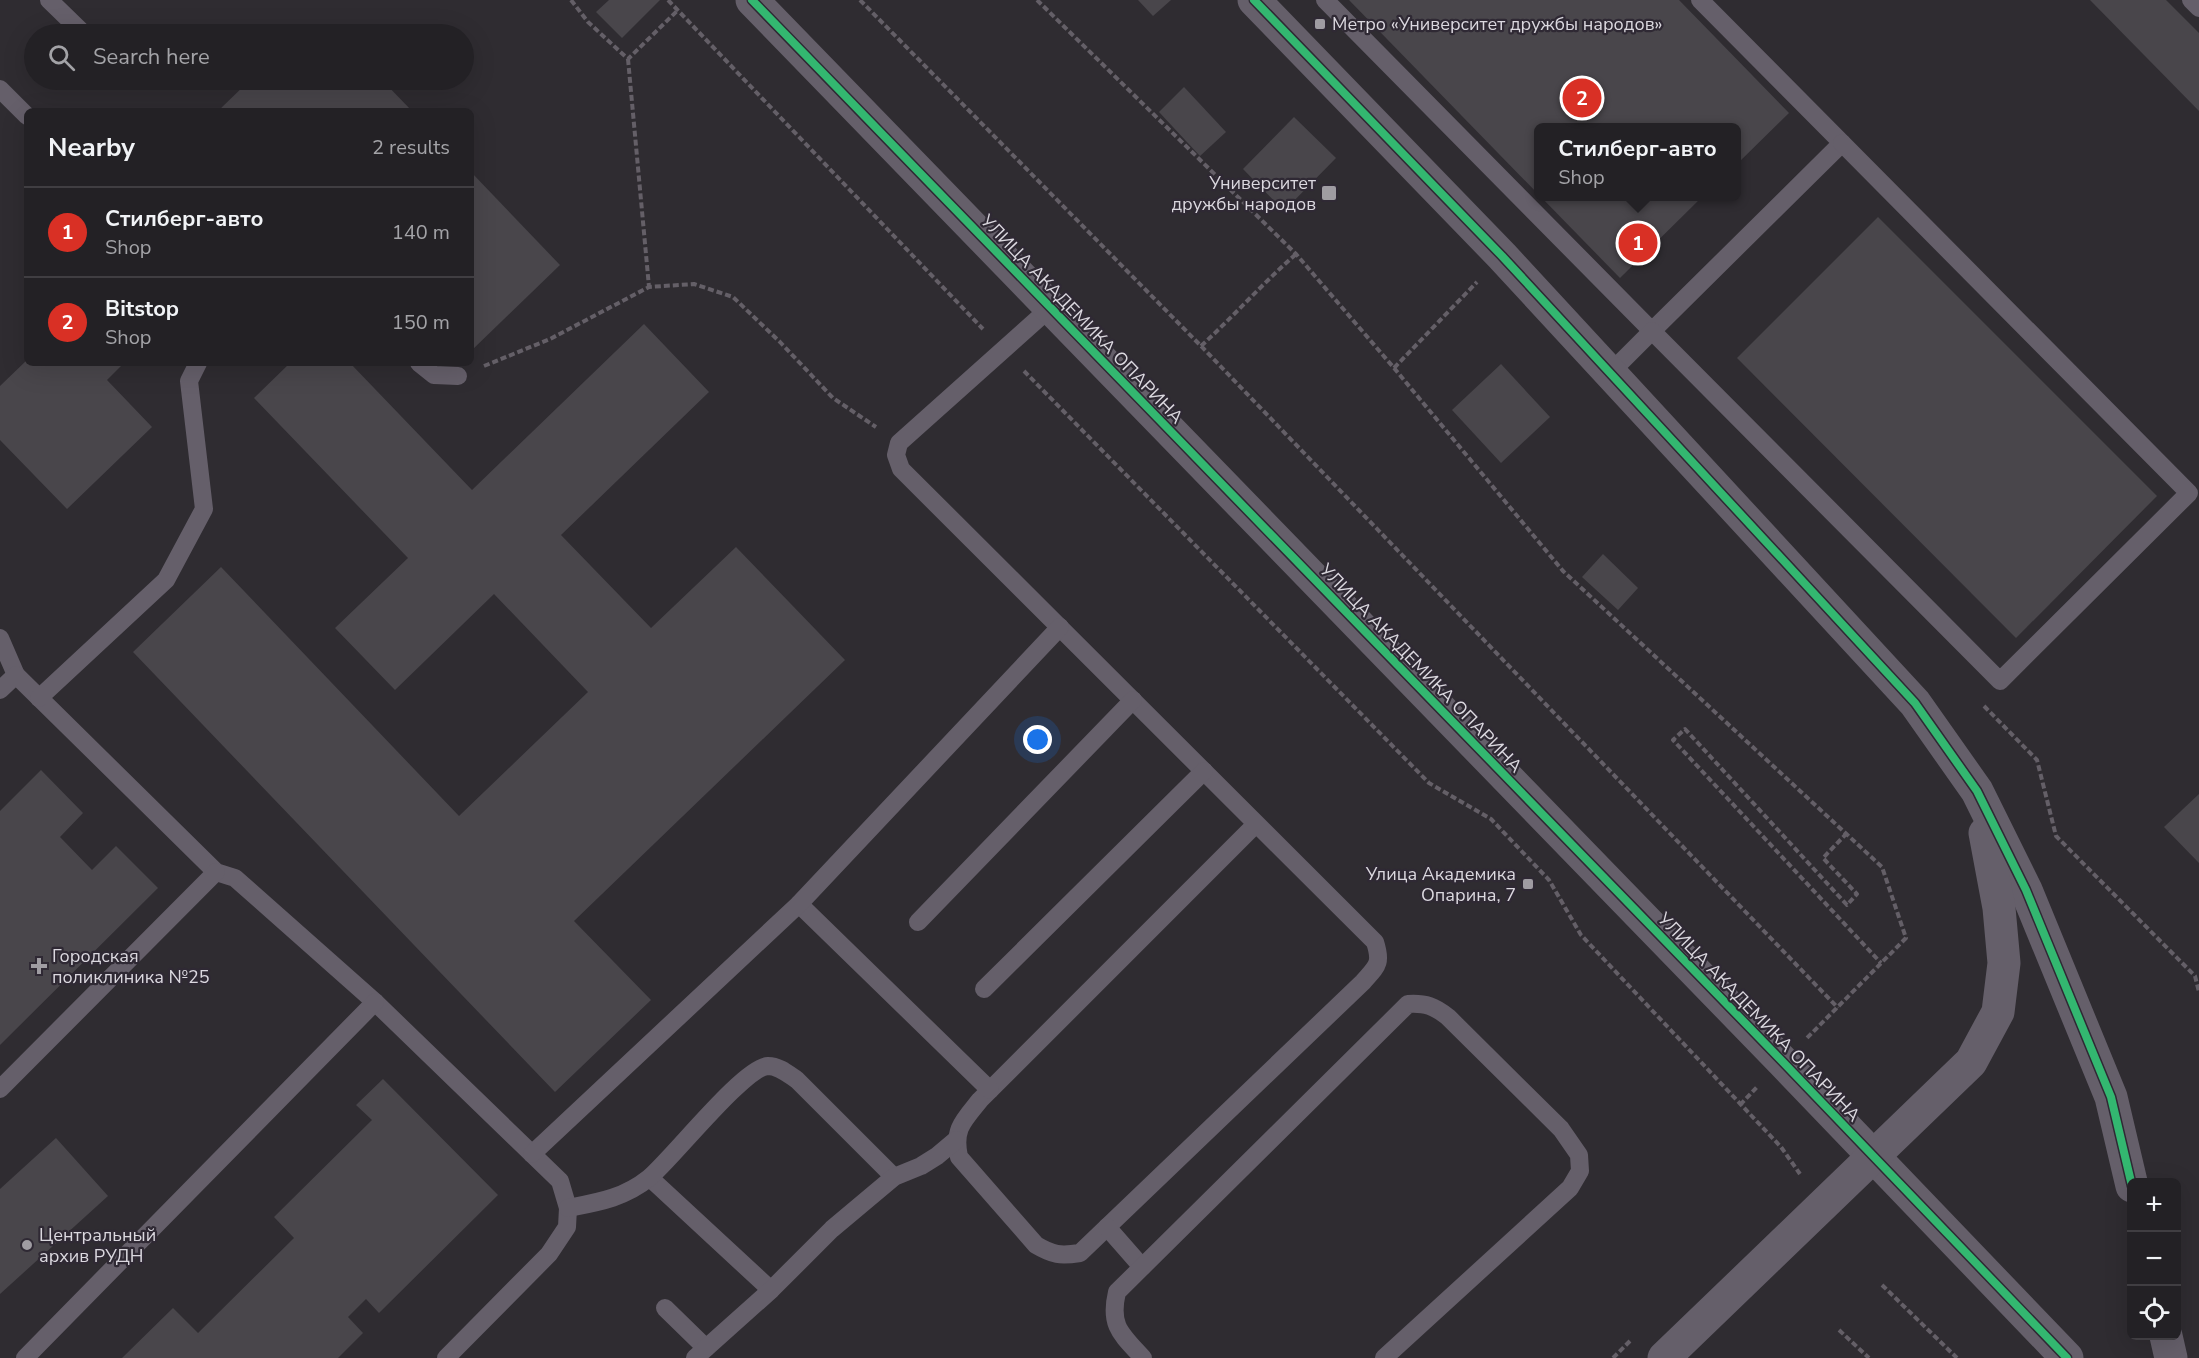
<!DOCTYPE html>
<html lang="en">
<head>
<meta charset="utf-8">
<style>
	:root { --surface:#232125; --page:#2f2e32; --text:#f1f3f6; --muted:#a3a3a7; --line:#403e42; --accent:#d93025 }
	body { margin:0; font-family:"Nunito Sans",sans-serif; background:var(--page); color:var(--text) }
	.controls { position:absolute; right:18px; bottom:18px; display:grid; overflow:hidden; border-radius:9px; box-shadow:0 6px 24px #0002 }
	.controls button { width:54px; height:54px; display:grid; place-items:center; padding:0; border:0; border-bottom:2px solid var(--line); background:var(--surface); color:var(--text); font:30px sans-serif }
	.you { position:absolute; left:1038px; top:740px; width:21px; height:21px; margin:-15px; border:4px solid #fff; border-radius:50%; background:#1a73e8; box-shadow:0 0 0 9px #1a73e833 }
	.badge { display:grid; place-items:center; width:39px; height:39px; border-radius:50%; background:var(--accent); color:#fff; font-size:20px; font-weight:700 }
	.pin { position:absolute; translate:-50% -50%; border:3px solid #fff; box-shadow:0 2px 6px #0006 }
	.popup { position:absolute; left:1534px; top:123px; width:207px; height:78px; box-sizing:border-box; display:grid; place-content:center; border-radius:9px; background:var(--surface); filter:drop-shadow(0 2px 4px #0005); font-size:20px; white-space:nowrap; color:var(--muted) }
	.popup b { font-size:22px; color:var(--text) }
	.popup::after { content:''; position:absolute; left:50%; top:100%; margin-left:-12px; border:12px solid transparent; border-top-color:var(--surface) }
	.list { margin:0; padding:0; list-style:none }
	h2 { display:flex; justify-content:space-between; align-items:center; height:78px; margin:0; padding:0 24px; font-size:26px }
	h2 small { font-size:20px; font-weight:400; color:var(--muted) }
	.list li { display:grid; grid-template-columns:39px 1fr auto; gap:18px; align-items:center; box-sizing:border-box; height:90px; padding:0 24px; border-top:2px solid var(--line) }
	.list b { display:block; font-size:22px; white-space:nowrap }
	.list p { margin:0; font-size:20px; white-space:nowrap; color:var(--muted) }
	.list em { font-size:20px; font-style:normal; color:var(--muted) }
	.icon { flex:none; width:33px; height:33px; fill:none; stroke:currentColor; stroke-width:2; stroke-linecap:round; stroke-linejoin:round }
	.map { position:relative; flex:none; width:2199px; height:1358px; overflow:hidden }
	.search { position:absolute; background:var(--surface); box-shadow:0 6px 24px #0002; left:24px; top:24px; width:450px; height:66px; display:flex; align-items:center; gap:15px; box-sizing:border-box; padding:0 21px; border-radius:33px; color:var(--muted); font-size:22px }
	.panel { position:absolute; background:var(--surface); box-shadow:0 6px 24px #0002; left:24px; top:108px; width:450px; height:258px; border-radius:9px }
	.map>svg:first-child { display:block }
</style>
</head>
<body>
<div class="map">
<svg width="2199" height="1358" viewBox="0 0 2199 1358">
	<rect width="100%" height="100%" fill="#2f2c31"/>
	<g fill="#49464b">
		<polygon points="609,0 660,0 622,38 596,12"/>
		<polygon points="1138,0 1171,0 1153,16"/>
		<polygon points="1349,0 1679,0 1789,113 1737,164 1737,128 1539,128 1539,195"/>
		<polygon points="2090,0 2166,0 2199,33 2199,111"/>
		<polygon points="250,80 382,80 412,111 218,111"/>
		<polygon points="1184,87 1226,132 1200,156 1159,112"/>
		<polygon points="1294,117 1336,158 1284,211 1243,169"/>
		<polygon points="471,172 560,265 471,351"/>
		<polygon points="1540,196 1703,196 1620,278"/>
		<polygon points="1878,217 2157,496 2016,638 1737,358"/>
		<polygon points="644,324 709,392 561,535 651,628 736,547 845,660 574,921 651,1000 555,1092 133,652 221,567 459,816 588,692 494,594 395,690 335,628 408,558 254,398 290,363 350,363 472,490"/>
		<polygon points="27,360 27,363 124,363 107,380 152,427 67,509 0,440 0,386"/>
		<polygon points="1501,364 1550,417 1501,463 1452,410"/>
		<polygon points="1603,554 1638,588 1618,610 1582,577"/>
		<polygon points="41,770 83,813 60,837 92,870 116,846 158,888 0,1045 0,811"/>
		<polygon points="2199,794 2199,863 2164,827"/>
		<polygon points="383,1079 498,1195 379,1313 366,1299 348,1317 363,1333 338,1358 122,1358 173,1308 198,1333 294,1238 274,1217 372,1120 356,1105"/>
		<polygon points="56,1138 108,1196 0,1294 0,1189"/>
	</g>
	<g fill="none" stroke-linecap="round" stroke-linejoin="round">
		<g stroke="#645f67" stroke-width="4" stroke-dasharray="6 3" stroke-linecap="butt">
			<polyline points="571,0 588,22 628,59 678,10"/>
			<polyline points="668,0 983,329"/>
			<polyline points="860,0 1201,346 1838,1008"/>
			<polyline points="1037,0 1296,254 1394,368 1563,571 1882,867 1906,938 1807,1038"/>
			<polyline points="628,59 649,287"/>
			<path d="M1201 346C1234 316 1263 283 1296 254"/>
			<polyline points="484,366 550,339 649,287 694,284 733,297 780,342 833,398 876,427"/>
			<polyline points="1394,368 1477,282"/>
			<polyline points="1024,371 1429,783 1491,819 1549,880 1581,935 1781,1147 1800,1174"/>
			<polyline points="1984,706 2037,760 2056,836 2195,976 2199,992"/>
			<polyline points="1847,833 1823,858 1857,894 1847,905 1685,729 1673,740 1881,963"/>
			<polyline points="1740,1105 1757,1087"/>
			<polyline points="1882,1285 1957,1358"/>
			<polyline points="1839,1330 1869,1358"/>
			<polyline points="1613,1358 1632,1339"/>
		</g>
		<g stroke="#655f6a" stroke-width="18">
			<polyline points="49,0 84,34"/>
			<polyline points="1325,0 1652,331 1842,143 1700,0"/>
			<polyline points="2191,0 2199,8"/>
			<polyline points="0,89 27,116"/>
			<path d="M1050 308 899 443 896 455 901 469 1375 942C1382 964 1377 966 1363 982L1080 1253C1060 1256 1053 1255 1036 1245L959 1157C953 1129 963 1121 980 1100L1256 824"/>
			<polyline points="419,363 434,375 458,376"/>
			<polyline points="1610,373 1652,331 2000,681 2189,493 1842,143"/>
			<polyline points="0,638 16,675"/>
			<polyline points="0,690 16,675 216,872 235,878 375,1002 560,1181 568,1208 567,1227 549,1254 446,1358"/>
			<polyline points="39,698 166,580 204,509 189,381 198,363"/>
			<polyline points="799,904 990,1090"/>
			<polyline points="918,922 1133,700"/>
			<polyline points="984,989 1204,771"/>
			<polyline points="0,1089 216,872"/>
			<polyline points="532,1154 799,904 1060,627"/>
			<polyline points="650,1178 771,1290"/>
			<path d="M568 1208C599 1202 624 1198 649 1178 672 1159 744 1067 768 1066 779 1066 788 1074 797 1080L894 1177"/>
			<polyline points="1107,1227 1142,1267"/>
			<polyline points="665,1308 706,1348"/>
			<polyline points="25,1358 375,1002"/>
			<polyline points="695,1358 771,1290 832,1229 894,1177 921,1166 937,1156 956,1140"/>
			<path d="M1143 1358C1121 1334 1109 1326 1117 1292L1408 1004C1426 1003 1434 1006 1448 1017L1561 1129 1579 1155 1580 1171 1570 1188 1384 1358"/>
		</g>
		<g stroke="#655f6a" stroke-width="33">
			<polyline points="752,0 1782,1061 2067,1358"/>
			<polyline points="1254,0 1502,256 1915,703 1977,791 2026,890 2111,1097 2132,1186"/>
			<polyline points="2166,1336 2171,1358"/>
			<polyline points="1664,1358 1971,1062 1998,1012 2004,963 1999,908 1985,833"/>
		</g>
		<defs>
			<g id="cycleway">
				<polyline points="752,0 1782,1061 2067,1358"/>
				<polyline points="1254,0 1502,256 1915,703 1977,791 2026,890 2111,1097 2132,1186"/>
			</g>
		</defs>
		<use href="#cycleway" stroke="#2f2934" stroke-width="11"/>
		<use href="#cycleway" stroke="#33b770" stroke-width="8"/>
	</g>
	<g fill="#9f9ca2" stroke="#2f2934" stroke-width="2">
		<rect x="1314" y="18" width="12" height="12" rx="3"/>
		<rect x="1321" y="185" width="16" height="16" rx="3"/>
		<rect x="1522" y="878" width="12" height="12" rx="3"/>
		<path d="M36 957h6v6h6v6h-6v6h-6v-6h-6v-6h6z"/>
		<circle cx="27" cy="1245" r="6"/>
	</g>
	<g text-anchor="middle" stroke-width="4.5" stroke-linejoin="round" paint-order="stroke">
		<g font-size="18" fill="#dbd8df" stroke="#2f2934" text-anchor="start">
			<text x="1332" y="30">Метро «Университет дружбы народов»</text>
			<text x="1316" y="189" text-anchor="end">Университет<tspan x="1316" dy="21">дружбы народов</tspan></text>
			<text x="1516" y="880" text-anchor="end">Улица Академика<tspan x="1516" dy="21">Опарина, 7</tspan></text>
			<text x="52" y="962">Городская<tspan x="52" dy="21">поликлиника №25</tspan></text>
			<text x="39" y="1241">Центральный<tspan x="39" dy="21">архив РУДН</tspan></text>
		</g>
		<g font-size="18" fill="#dbd8df" stroke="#2f2934">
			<text transform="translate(1082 319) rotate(46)" y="6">УЛИЦА АКАДЕМИКА ОПАРИНА</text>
			<text transform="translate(1421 668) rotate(46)" y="6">УЛИЦА АКАДЕМИКА ОПАРИНА</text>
			<text transform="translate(1759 1017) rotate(46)" y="6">УЛИЦА АКАДЕМИКА ОПАРИНА</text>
		</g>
	</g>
</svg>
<div class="controls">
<button>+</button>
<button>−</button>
<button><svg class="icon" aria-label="locate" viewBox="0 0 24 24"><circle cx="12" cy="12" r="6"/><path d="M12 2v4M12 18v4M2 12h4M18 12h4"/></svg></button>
</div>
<div class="you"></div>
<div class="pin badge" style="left:1638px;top:243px">1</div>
<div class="popup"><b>Стилберг-авто</b>Shop</div>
<div class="pin badge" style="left:1582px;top:98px">2</div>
<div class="search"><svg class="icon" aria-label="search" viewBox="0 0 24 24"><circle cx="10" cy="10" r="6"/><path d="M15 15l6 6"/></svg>Search here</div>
<section class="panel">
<h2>Nearby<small>2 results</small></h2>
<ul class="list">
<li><span class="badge">1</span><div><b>Стилберг-авто</b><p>Shop</p></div><em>140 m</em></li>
<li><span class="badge">2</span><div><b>Bitstop</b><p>Shop</p></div><em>150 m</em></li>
</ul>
</section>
</div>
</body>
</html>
